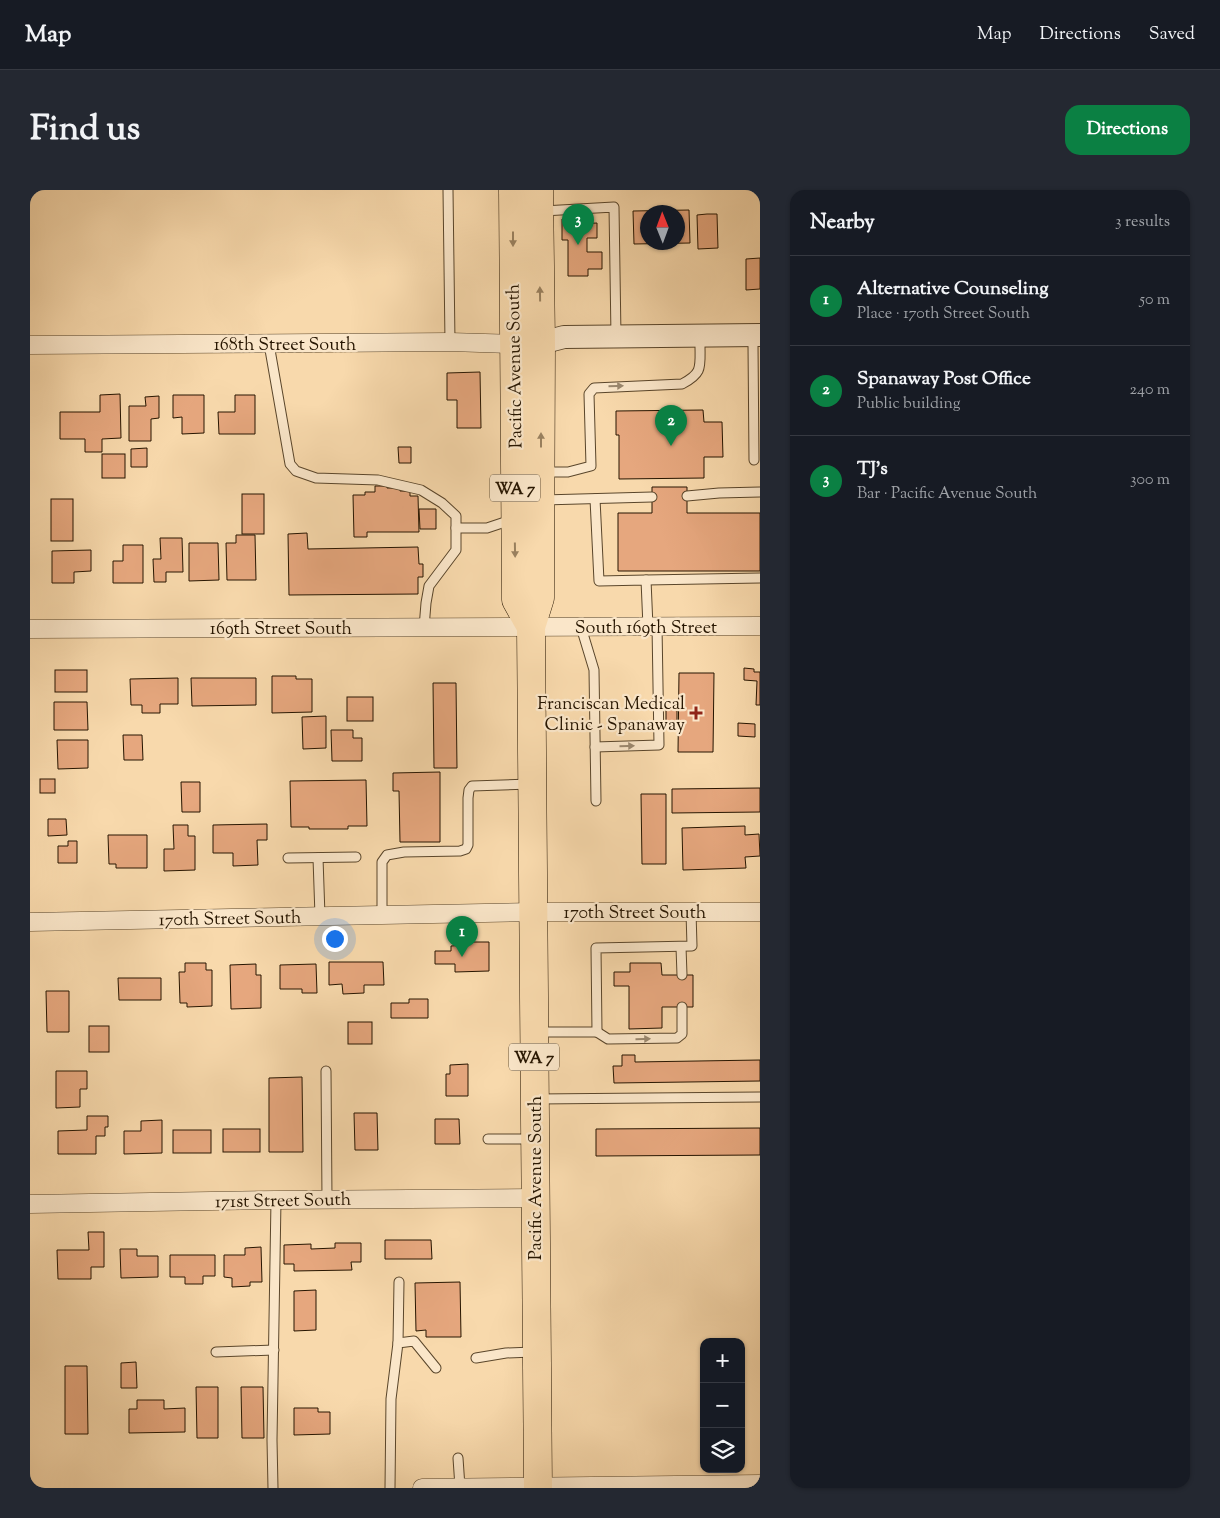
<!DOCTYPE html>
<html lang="en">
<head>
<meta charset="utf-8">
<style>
	:root { --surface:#171b24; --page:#242831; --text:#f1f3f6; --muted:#9ea1a6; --line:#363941; --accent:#0b8043 }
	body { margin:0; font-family:"Sorts Mill Goudy",serif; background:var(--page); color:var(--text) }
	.controls { position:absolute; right:15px; bottom:15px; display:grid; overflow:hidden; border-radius:10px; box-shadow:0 1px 4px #0004 }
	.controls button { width:45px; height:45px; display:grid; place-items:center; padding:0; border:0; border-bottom:1px solid var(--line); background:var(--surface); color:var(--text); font:25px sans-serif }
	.compass { position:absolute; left:610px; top:15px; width:45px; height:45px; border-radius:50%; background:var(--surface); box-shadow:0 1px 4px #0004; rotate:359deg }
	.you { position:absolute; left:304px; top:748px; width:18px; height:18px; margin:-12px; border:4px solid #fff; border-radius:50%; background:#1a73e8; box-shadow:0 0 0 8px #1a73e833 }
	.badge { display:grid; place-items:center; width:32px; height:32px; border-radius:50%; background:var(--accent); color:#fff; font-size:16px; font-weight:700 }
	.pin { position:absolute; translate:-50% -41px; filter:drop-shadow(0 1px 2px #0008) }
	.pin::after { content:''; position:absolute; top:26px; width:18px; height:15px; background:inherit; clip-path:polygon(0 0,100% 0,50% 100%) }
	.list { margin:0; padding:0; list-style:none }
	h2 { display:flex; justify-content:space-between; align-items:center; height:65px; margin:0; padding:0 20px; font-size:21px }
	h2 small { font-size:16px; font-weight:400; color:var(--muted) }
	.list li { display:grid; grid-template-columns:32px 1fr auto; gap:15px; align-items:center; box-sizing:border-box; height:90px; padding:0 20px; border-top:1px solid var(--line) }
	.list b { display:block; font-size:19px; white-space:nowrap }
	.list p { margin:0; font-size:16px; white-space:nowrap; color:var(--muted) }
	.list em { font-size:16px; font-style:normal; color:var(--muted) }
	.icon { flex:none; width:28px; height:28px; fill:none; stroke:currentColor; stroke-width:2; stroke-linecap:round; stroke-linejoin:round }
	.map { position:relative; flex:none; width:730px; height:1298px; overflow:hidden; border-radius:15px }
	header { display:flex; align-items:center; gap:30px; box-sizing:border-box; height:70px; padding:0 25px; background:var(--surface); border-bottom:1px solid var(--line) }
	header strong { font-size:24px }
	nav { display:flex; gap:28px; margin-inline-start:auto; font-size:18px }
	.intro { display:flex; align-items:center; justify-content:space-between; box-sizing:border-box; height:120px; padding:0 30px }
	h1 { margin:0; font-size:35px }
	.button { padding:12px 22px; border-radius:15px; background:var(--accent); color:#fff; font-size:18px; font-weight:700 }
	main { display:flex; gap:30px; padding:0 30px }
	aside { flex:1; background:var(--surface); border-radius:15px; box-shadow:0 1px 4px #0004 }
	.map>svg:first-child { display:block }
</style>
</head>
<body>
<header>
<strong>Map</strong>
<nav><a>Map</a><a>Directions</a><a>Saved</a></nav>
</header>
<div class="intro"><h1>Find us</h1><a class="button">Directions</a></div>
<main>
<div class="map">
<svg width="730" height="1298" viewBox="0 0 730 1298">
	<rect width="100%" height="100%" fill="#f8d9ac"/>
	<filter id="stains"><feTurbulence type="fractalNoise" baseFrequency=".004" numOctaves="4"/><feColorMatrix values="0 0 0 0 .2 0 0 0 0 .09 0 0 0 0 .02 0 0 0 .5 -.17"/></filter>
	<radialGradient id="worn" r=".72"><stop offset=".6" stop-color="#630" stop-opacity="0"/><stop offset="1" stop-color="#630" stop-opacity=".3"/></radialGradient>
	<g fill="#e6a77e" stroke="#261500" fill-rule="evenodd">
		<path d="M659 20 660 53 604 54 603 21ZM618 22H648V52H618Z"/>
		<polygon points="677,24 687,24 688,58 668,59 667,25"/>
		<polygon points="547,28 547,34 567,33 567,48 557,48 557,62 572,62 572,79 558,79 558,86 538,86 538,50 532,50 532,29"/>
		<polygon points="730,68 730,99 716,100 716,69"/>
		<polygon points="450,182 451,238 427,238 427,210 417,210 417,183"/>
		<polygon points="90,204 91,248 72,249 72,262 55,262 55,249 30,249 30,222 70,222 70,205"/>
		<polygon points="143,205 174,205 174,243 152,244 152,227 143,228"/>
		<polygon points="205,205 225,205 225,244 189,244 188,222 205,222"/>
		<polygon points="129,206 129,228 121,229 121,251 99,251 99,216 116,216 115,207"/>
		<polygon points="673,220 674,232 692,232 693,267 674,267 674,288 589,289 589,245 586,245 586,221"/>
		<polygon points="368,257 381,257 381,273 369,273"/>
		<polygon points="117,258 117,277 101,277 101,259"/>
		<rect x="72" y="264" width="23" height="24"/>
		<polygon points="345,296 357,296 357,298 370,298 370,301 380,301 380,306 388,306 389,342 337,342 337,347 324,347 323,305 335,305 335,302 345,302"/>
		<polygon points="622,297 657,297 657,323 730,323 730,381 588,381 588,323 622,323"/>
		<rect x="212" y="304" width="22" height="40"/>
		<rect x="21" y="309" width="22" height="42"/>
		<polygon points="389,319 406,319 406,339 390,339"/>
		<polygon points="277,343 278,359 388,357 389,374 393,374 393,387 388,387 388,404 259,405 258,344"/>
		<polygon points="206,345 225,345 226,390 197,390 196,353 206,353"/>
		<polygon points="130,348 152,348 153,382 136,382 136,392 124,392 123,369 131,369"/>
		<polygon points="159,353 188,353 189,390 159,391"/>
		<polygon points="93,355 113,355 113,393 83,393 83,371 93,371"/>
		<polygon points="61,360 61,381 44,382 44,393 22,393 22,361"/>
		<polygon points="714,478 724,479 724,482 730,482 730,515 726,515 727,491 714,490"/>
		<rect x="25" y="480" width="32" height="22"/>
		<polygon points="649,483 684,483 683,562 648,562"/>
		<polygon points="242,486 266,486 266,489 282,489 282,522 242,523"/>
		<polygon points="148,488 148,514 130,514 130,523 112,523 112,515 101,515 100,489"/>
		<polygon points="161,488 226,488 226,515 162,516"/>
		<polygon points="403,493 426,493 427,578 404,578"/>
		<rect x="317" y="507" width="26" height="24"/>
		<polygon points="24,512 57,512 58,540 24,540"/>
		<rect x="636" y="519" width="11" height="15"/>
		<polygon points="296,526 296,558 273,559 272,527"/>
		<polygon points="708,533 725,534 725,547 708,546"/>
		<polygon points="301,540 323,540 323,548 332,548 332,571 302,571"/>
		<polygon points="93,545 112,545 113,570 94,570"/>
		<polygon points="27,550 58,550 58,578 28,579"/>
		<polygon points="410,582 410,652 370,652 369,601 363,601 363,583"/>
		<rect x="10" y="589" width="15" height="14"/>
		<polygon points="336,590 337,636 318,636 318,639 279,639 279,637 261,637 260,591"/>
		<polygon points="151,592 170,592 170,622 152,622"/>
		<polygon points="730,598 730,622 642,623 642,599"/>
		<polygon points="611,604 636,604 636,674 612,674"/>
		<polygon points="18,629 36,629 37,645 18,646"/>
		<polygon points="237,634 237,650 227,650 228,675 203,676 203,663 183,663 183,635"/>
		<polygon points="143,635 158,635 158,646 165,646 165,680 134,681 134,659 144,659"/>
		<polygon points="715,636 715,645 729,644 730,666 715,667 716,678 653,680 652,638"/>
		<polygon points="78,645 117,645 117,678 86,678 86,674 79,674"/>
		<polygon points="38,651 47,651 47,673 28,673 28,656 38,656"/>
		<polygon points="435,752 459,752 459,781 425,782 425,774 405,774 405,761 421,761 421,756 435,755"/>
		<polygon points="299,772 353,772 354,795 334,795 334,803 313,804 312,794 299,795"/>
		<polygon points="155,773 176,773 176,780 182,780 182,816 157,817 157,813 150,813 149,782 155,782"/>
		<polygon points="600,773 631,773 632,785 663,785 663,817 632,817 632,838 599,839 599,796 584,796 584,782 600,782"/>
		<polygon points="226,774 226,785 231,785 231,818 201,819 200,775"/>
		<polygon points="286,774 287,803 272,803 272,799 250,799 250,775"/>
		<polygon points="88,788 131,788 131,810 89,810"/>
		<polygon points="16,801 39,801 39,842 17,842"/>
		<polygon points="379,809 398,809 398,828 361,828 361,813 379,813"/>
		<rect x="318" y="832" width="24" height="22"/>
		<rect x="59" y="836" width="20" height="26"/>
		<polygon points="592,865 605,865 605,872 730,870 730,891 584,893 583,876 592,876"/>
		<polygon points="438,874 438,906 416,906 416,884 420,884 420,875"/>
		<polygon points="26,881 57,881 57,899 50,899 50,917 26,918"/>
		<polygon points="272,887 273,962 239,962 239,888"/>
		<polygon points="324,923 347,923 348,960 325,960"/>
		<polygon points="57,926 78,926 78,937 75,937 75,946 66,946 66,964 28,964 28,941 57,940"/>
		<polygon points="405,929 429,929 430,954 405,954"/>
		<polygon points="132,930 132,963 94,964 94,941 111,941 111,931"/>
		<polygon points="730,938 730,965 566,966 566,939"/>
		<rect x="193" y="939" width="37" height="23"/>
		<rect x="143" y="940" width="38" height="23"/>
		<polygon points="58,1042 74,1042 74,1077 61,1077 61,1089 28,1089 27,1060 59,1060"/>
		<polygon points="355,1050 401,1050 402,1069 355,1069"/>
		<polygon points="305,1053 331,1053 331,1072 321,1072 322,1080 264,1081 264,1074 254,1074 254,1055 281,1054 281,1059 305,1058"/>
		<polygon points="231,1057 232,1092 220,1092 220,1096 202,1097 202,1088 194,1087 194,1065 215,1065 215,1058"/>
		<polygon points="90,1059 107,1059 107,1066 128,1066 128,1087 91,1088"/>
		<polygon points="140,1065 185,1065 185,1086 173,1086 173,1094 155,1094 155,1087 140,1087"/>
		<polygon points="430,1092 431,1147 396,1147 396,1140 386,1141 385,1093"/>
		<polygon points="286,1100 286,1140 264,1141 264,1101"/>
		<polygon points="106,1172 107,1198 91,1198 91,1173"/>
		<polygon points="35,1176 57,1176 58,1244 35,1244"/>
		<polygon points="166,1197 188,1197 188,1248 167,1248"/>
		<polygon points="211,1197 233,1197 234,1248 212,1248"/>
		<polygon points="107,1210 134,1210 134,1219 155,1218 155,1242 99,1243 99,1219 107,1219"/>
		<polygon points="264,1218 288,1218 288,1222 300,1222 300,1244 264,1245"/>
	</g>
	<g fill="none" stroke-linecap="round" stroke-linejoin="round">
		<defs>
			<g id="service">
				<polyline points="418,0 420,152"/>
				<polyline points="513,21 584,17 586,146"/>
				<polyline points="239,154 260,274 266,281 286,288 348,290 391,300 412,313 426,326 426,360 399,396 396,413 394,438"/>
				<polyline points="723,155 724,270"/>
				<path d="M513 282H538L561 276 559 204 564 198 652 194C673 183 670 177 670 155"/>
				<polyline points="657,306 689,303 730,302"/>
				<polyline points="565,309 569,391 616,390 618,437"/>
				<polyline points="513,310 622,307"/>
				<polyline points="426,338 457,338 475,332 482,333"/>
				<polyline points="616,390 730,388"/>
				<polyline points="551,437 564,480 566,611"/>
				<polyline points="565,557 629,555 627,436"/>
				<polyline points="258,668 326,667"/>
				<polyline points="288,668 290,726"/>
				<polyline points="352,725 352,672 357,665 374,662 430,661 436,659 438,655 438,608 439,600 442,596 500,594"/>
				<polyline points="651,757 652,785"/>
				<polyline points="507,842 567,842 566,758 662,756 661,722"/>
				<polyline points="567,842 578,849 647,848 652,844 652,817"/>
				<polyline points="296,881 297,1010"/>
				<polyline points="507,909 730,907"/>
				<polyline points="458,949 502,949"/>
				<polyline points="368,1153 369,1092"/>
				<polyline points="186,1162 244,1160"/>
				<polyline points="446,1168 476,1163 503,1162"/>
				<polyline points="428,1268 430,1297"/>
				<polyline points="243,1298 242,1250 246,1010"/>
				<polyline points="360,1298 361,1209 368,1153 384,1151 406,1178"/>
			</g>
			<g id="minor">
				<polyline points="0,155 420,152 484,154"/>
				<polyline points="0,439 730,436"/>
				<polyline points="0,732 503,722 730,722"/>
				<polyline points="0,1014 246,1010 505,1008"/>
				<polyline points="392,1298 730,1294"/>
			</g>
			<polyline id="tertiary" points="494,153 511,153 534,147 730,145"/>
			<g id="primary">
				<polyline points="483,0 486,410 501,437"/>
				<polyline points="508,1298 501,437 510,408 511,153 509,0"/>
			</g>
		</defs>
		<use href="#service" stroke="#5a462b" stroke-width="11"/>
		<use href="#minor" stroke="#5a462b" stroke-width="19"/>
		<use href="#tertiary" stroke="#5a462b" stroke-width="24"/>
		<use href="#primary" stroke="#261500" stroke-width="29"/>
		<use href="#service" stroke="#fae6c9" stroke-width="9"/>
		<use href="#minor" stroke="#fae6c9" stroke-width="18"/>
		<use href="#tertiary" stroke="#fae6c9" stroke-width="22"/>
		<use href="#primary" stroke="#f8d9ac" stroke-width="28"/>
	</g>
	<defs><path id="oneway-solid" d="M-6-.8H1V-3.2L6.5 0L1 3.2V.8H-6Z" transform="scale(1.25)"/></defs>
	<g fill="#9a815f">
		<use href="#oneway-solid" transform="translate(483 49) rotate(90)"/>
		<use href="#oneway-solid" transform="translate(510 104) rotate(-91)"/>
		<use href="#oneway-solid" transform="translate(511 250) rotate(-90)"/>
		<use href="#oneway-solid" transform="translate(485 360) rotate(89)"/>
	</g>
	<g fill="#9b886f">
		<use href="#oneway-solid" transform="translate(586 196) rotate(-2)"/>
		<use href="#oneway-solid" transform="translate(597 556) rotate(-1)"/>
		<use href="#oneway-solid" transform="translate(613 849) rotate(-1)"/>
	</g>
	<path fill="#8f2418" stroke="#fae6c9" stroke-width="2" d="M663.5 515.5h5v5h5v5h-5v5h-5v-5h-5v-5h5z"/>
	<g text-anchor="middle" stroke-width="4.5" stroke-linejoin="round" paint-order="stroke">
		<g fill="#fae6c9" stroke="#66543c" stroke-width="1">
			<rect x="460" y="284.5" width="50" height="27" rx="4"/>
			<rect x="479" y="853.5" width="50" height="27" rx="4"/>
		</g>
		<g font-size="16" font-weight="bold" fill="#261500">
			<text x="485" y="304">WA 7</text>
			<text x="504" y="873">WA 7</text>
		</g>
		<g font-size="18" fill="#261500" stroke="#fae6c9">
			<text x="255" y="160">168th Street South</text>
			<text transform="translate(484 176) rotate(-91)" y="6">Pacific Avenue South</text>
			<text x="616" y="443">South 169th Street</text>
			<text x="251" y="444">169th Street South</text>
			<text x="605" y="728">170th Street South</text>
			<text transform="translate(200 728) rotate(-1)" y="6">170th Street South</text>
			<text transform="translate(505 988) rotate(-90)" y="6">Pacific Avenue South</text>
			<text transform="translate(253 1010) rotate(-1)" y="6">171st Street South</text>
		</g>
		<g font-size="18" fill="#261500" stroke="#fae6c9" text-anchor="end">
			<text x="655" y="519">Franciscan Medical<tspan x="655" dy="21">Clinic - Spanaway</tspan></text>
		</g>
	</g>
	<rect width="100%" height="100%" filter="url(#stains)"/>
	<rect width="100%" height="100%" fill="url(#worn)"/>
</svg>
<div class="controls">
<button>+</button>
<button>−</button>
<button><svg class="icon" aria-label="layers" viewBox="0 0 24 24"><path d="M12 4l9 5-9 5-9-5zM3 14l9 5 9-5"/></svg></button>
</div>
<svg class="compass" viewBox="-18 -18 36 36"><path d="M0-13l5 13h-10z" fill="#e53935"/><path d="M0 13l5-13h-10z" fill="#9ea1a6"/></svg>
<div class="you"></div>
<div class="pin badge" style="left:432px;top:767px">1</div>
<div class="pin badge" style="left:641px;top:256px">2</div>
<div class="pin badge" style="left:548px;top:55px">3</div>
</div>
<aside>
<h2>Nearby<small>3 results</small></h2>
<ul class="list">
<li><span class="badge">1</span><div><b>Alternative Counseling</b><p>Place · 170th Street South</p></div><em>50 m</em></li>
<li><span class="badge">2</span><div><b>Spanaway Post Office</b><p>Public building</p></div><em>240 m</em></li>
<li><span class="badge">3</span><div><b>TJ's</b><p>Bar · Pacific Avenue South</p></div><em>300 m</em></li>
</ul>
</aside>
</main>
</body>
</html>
